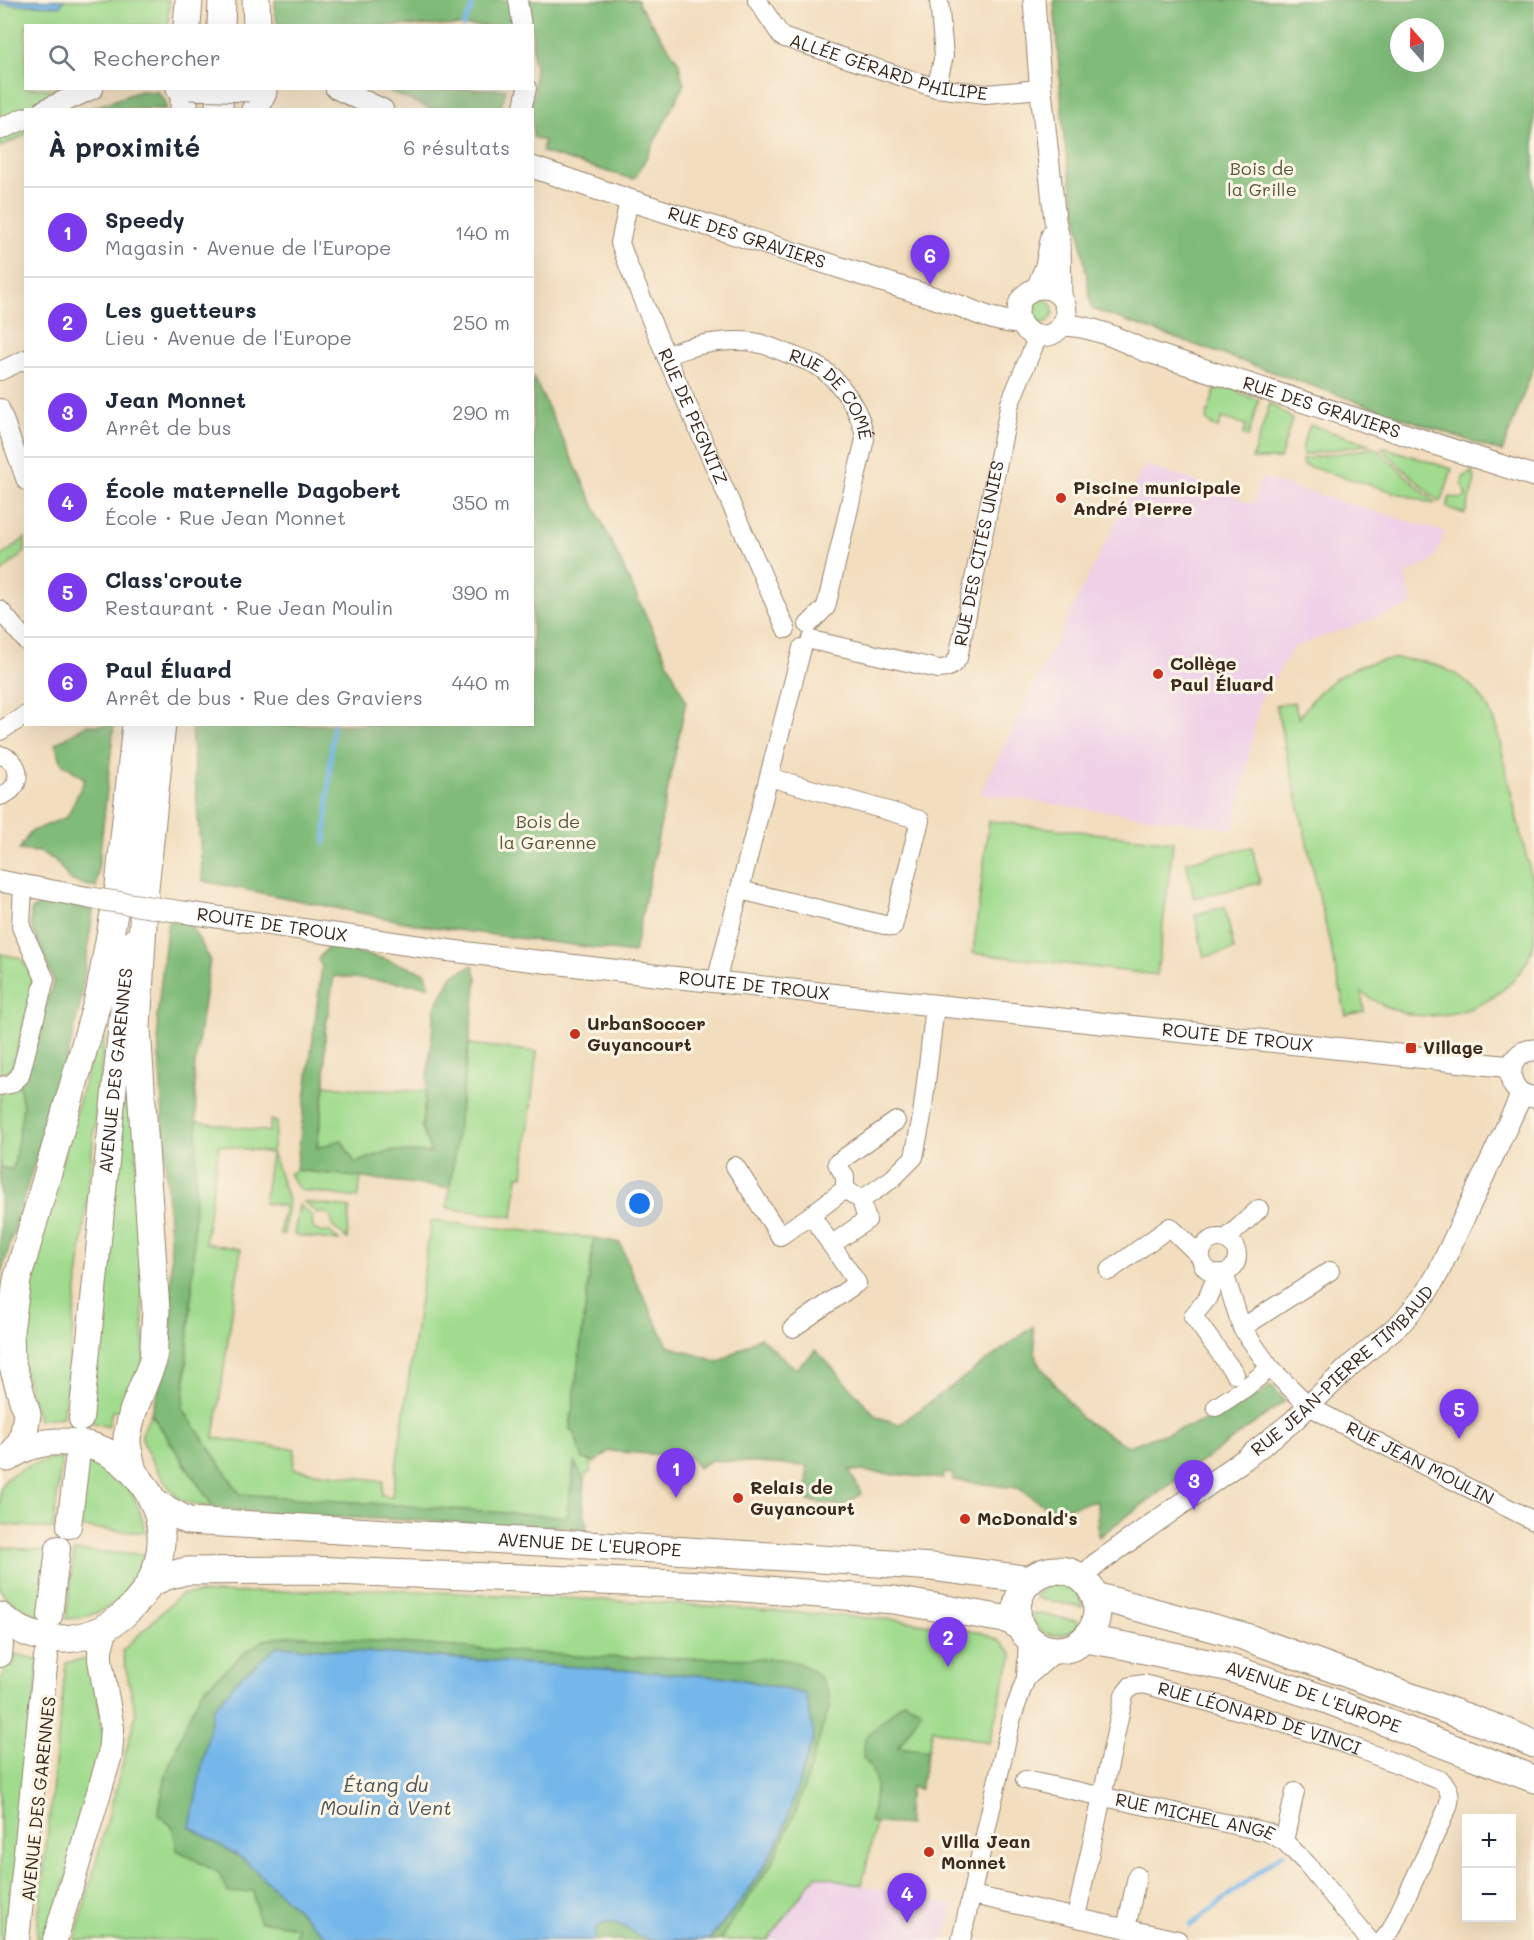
<!DOCTYPE html>
<html lang="fr">
<head>
<meta charset="utf-8">
<style>
	:root { --surface:#fff; --page:#f6f6f7; --text:#1f2937; --muted:#747a83; --line:#e0e1e3; --accent:#7c3aed }
	body { margin:0; font-family:Mali,sans-serif; background:var(--page); color:var(--text) }
	.controls { position:absolute; right:18px; bottom:18px; display:grid; overflow:hidden; border-radius:0px; box-shadow:0 6px 24px #0002 }
	.controls button { width:54px; height:54px; display:grid; place-items:center; padding:0; border:0; border-bottom:2px solid var(--line); background:var(--surface); color:var(--text); font:30px sans-serif }
	.compass { position:absolute; left:1390px; top:18px; width:54px; height:54px; border-radius:50%; background:var(--surface); box-shadow:0 6px 24px #0002; rotate:340deg }
	.you { position:absolute; left:640px; top:1204px; width:21px; height:21px; margin:-15px; border:4px solid #fff; border-radius:50%; background:#1a73e8; box-shadow:0 0 0 9px #1a73e833 }
	.badge { display:grid; place-items:center; width:39px; height:39px; border-radius:50%; background:var(--accent); color:#fff; font-size:20px; font-weight:700 }
	.pin { position:absolute; translate:-50% -50px; filter:drop-shadow(0 2px 3px #0008) }
	.pin::after { content:''; position:absolute; top:32px; width:21px; height:18px; background:inherit; clip-path:polygon(0 0,100% 0,50% 100%) }
	.list { margin:0; padding:0; list-style:none }
	h2 { display:flex; justify-content:space-between; align-items:center; height:78px; margin:0; padding:0 24px; font-size:26px }
	h2 small { font-size:20px; font-weight:400; color:var(--muted) }
	.list li { display:grid; grid-template-columns:39px 1fr auto; gap:18px; align-items:center; box-sizing:border-box; height:90px; padding:0 24px; border-top:2px solid var(--line) }
	.list b { display:block; font-size:22px; white-space:nowrap }
	.list p { margin:0; font-size:20px; white-space:nowrap; color:var(--muted) }
	.list em { font-size:20px; font-style:normal; color:var(--muted) }
	.icon { flex:none; width:33px; height:33px; fill:none; stroke:currentColor; stroke-width:2; stroke-linecap:round; stroke-linejoin:round }
	.map { position:relative; flex:none; width:1534px; height:1940px; overflow:hidden }
	.search { position:absolute; background:var(--surface); box-shadow:0 6px 24px #0002; left:24px; top:24px; width:510px; height:66px; display:flex; align-items:center; gap:15px; box-sizing:border-box; padding:0 21px; border-radius:0px; color:var(--muted); font-size:22px }
	.panel { position:absolute; background:var(--surface); box-shadow:0 6px 24px #0002; left:24px; top:108px; width:510px; height:618px; border-radius:0px }
	.map>svg:first-child { display:block }
</style>
</head>
<body>
<div class="map">
<svg width="1534" height="1940" viewBox="0 0 1534 1940">
	<rect width="100%" height="100%" fill="#fcf5e5"/>
	<filter id="ink" filterUnits="userSpaceOnUse"><feTurbulence type="fractalNoise" baseFrequency=".0167" numOctaves="2"/><feDisplacementMap in="SourceGraphic" scale="12" xChannelSelector="R" yChannelSelector="G"/><feConvolveMatrix kernelMatrix="1 2 1 2 8 2 1 2 1" color-interpolation-filters="sRGB"/></filter>
	<filter id="wash" filterUnits="userSpaceOnUse"><feTurbulence type="fractalNoise" baseFrequency=".008" numOctaves="4" result="noise"/><feDisplacementMap in="SourceGraphic" scale="24" xChannelSelector="R" yChannelSelector="G"/><feGaussianBlur stdDeviation="1.35" result="paint"/><feColorMatrix in="noise" values="0 0 0 0 0 0 0 0 0 0 0 0 0 0 0 0 0 1.4 0 .05"/><feComposite in="paint" operator="in"/></filter>
	<g filter="url(#wash)">
		<rect width="100%" height="100%" fill="#f2ddbe"/>
		<g fill="#eed0e7">
			<polygon points="1144,465 1195,481 1253,504 1261,478 1445,532 1436,555 1429,563 1405,574 1413,605 1294,647 1260,701 1234,829 980,794"/>
			<polygon points="816,1875 953,1905 945,1940 768,1940"/>
		</g>
		<g fill="#a0db8e" stroke="#6e8256" stroke-width="1.5">
			<polygon points="0,0 169,0 168,25 26,26 26,88 64,89 71,109 26,110 25,135 0,147"/>
			<circle cx="1041" cy="311" r="12"/>
			<polygon points="1223,385 1238,389 1238,393 1259,400 1248,437 1243,436 1246,425 1222,418 1218,428 1211,425 1206,419 1215,390"/>
			<polygon points="1270,403 1292,419 1280,459 1252,459"/>
			<polygon points="1310,425 1370,444 1303,455 1302,448"/>
			<polygon points="1383,447 1452,469 1443,498 1439,502 1381,448"/>
			<polygon points="1373,448 1377,449 1435,503 1434,504 1303,465 1302,459"/>
			<polygon points="1472,472 1475,481 1465,514 1446,507 1450,497 1462,499 1466,496 1462,482 1464,476"/>
			<polygon points="25,538 25,552 0,573 0,557"/>
			<path d="M1393 659C1427 658 1461 670 1481 697 1496 717 1500 742 1505 766 1510 788 1515 810 1520 832 1525 852 1532 874 1534 894 1534 908 1534 926 1534 940 1524 993 1460 1024 1410 1014 1391 1011 1376 1002 1361 992L1364 1011 1346 1015 1276 706 1294 702 1299 719C1320 683 1351 663 1393 659Z"/>
			<polygon points="989,821 1173,842 1157,975 973,953"/>
			<polygon points="1252,847 1260,883 1194,898 1186,862"/>
			<polygon points="1225,907 1234,950 1204,957 1195,914"/>
			<polygon points="1,954 21,958 30,975 33,987 13,1065 8,1072 0,1074"/>
			<polygon points="109,996 63,1417 38,1420 18,1346 30,1273"/>
			<polygon points="130,1000 145,1368 126,1412 112,1411 108,1427 88,1421"/>
			<polygon points="469,1044 537,1052 523,1176 518,1176 513,1217 447,1208"/>
			<polygon points="18,1080 23,1106 14,1166 11,1169 0,1168 0,1091"/>
			<polygon points="325,1085 365,1090 426,1091 422,1128 432,1153 389,1151 355,1163 317,1148"/>
			<polygon points="271,1120 277,1122 272,1152 288,1200 284,1234 280,1234 284,1206 264,1203 271,1153 219,1145 205,1243 241,1249 214,1438 295,1449 293,1469 383,1481 382,1495 392,1497 431,1221 594,1238 570,1430 574,1433 583,1459 594,1462 591,1465 590,1473 586,1473 585,1482 574,1464 567,1518 240,1495 183,1409 192,1290 196,1121 269,1132"/>
			<polygon points="296,1170 361,1177 358,1198 300,1190 289,1174"/>
			<polygon points="304,1202 350,1208 347,1239 332,1226 331,1217 327,1213 317,1213"/>
			<polygon points="299,1205 313,1217 312,1223 314,1229 322,1233 329,1231 339,1241 294,1235"/>
			<path d="M151 1413 214 1508C202 1506 187 1504 178 1497 168 1489 141 1447 142 1435 143 1428 148 1420 151 1413Z"/>
			<path d="M62 1457 53 1529 0 1524C0 1514 0 1500 0 1490 5 1470 44 1460 62 1457Z"/>
			<path d="M83 1460C122 1474 138 1491 145 1533L77 1527Z"/>
			<path d="M0 1547 52 1551 44 1617C26 1611 12 1605 0 1590Z"/>
			<path d="M74 1551 144 1554C142 1562 140 1570 137 1577 125 1603 93 1619 66 1619Z"/>
			<path d="M1057 1583C1070 1586 1082 1592 1082 1607L1036 1598V1595L1039 1590Z"/>
			<polygon points="375,1589 666,1603 898,1620 983,1633 1000,1641 1012,1653 1012,1660 1006,1674 989,1743 933,1729 928,1751 910,1749 888,1769 862,1885 816,1875 768,1940 75,1940 136,1714 122,1651 181,1594"/>
			<path d="M1034 1613 1077 1621 1079 1624C1066 1643 1033 1637 1032 1614Z"/>
			<polygon points="16,1654 39,1660 12,1940 0,1940 0,1681 6,1667 13,1667"/>
			<polygon points="91,1658 105,1748 48,1940 36,1940 66,1663"/>
		</g>
		<g fill="#80bb79" stroke="#5e724c" stroke-width="1.5" fill-rule="evenodd">
			<polygon points="275,0 638,0 639,5 678,61 684,85 637,175 632,179 542,152 544,141 533,137 532,110 530,109 534,93 535,62 533,61 532,26 278,25 275,15"/>
			<path d="M1054 0H1534V366L1502 452 1092 309 1064 138ZM1399 27H1435V63H1399Z"/>
			<polygon points="384,89 506,89 500,110 431,109"/>
			<polygon points="140,91 157,92 165,101 166,109 90,109"/>
			<polygon points="533,376 686,701 634,953 425,926 203,881 191,725 532,724"/>
			<polygon points="86,725 114,725 96,888 70,880 55,860 40,852 19,850 30,832 67,817 85,779 62,763 55,744"/>
			<polygon points="46,900 93,910 80,1005 69,1050 18,1216 2,1271 0,1285 0,1168 11,1169 14,1166 23,1106 18,1077 54,981 31,925 31,911"/>
			<polygon points="168,920 189,923 210,959 194,1071 197,1131 192,1290 183,1409 240,1494 566,1517 575,1463 585,1482 583,1502 587,1528 287,1515 214,1508 151,1413 167,1364 171,1329 171,1255 157,1017"/>
			<polygon points="329,946 381,958 426,973 429,986 334,976 325,1031 325,1085 317,1148 341,1140 355,1163 389,1151 431,1153 422,1128 435,1008 452,976 473,965 477,978 475,995 450,1188 296,1170 322,967 318,959"/>
			<polygon points="594,1238 620,1243 631,1271 668,1346 719,1362 760,1337 796,1369 816,1350 877,1417 900,1424 1033,1327 1036,1360 1082,1419 1127,1446 1224,1415 1272,1386 1285,1401 1098,1537 1097,1501 1052,1511 1018,1488 953,1480 953,1474 944,1473 943,1479 849,1470 862,1494 842,1506 808,1501 807,1466 711,1460 698,1468 690,1457 609,1451 596,1462 583,1459 574,1433 570,1430"/>
			<path d="M291 1635 592 1657 781 1659C787 1660 794 1661 800 1664 821 1673 837 1695 826 1717L798 1806 772 1864 726 1930 721 1940H708L741 1901 765 1865 782 1834 806 1694 735 1678 278 1646 190 1827 243 1859 330 1940H296L297 1927 259 1921 253 1891 228 1893 219 1873 177 1850 173 1827 158 1815 166 1774 187 1721 202 1691 245 1652 264 1640Z"/>
			<path d="M904 1701 922 1710 899 1747 928 1751 920 1789 911 1787 907 1806 908 1825 870 1822C875 1798 883 1777 863 1758L865 1738Z"/>
			<polygon points="604,1922 616,1922 650,1940 595,1940 596,1928"/>
		</g>
		<g fill="#75b7ea" stroke="#587084" stroke-width="1.5">
			<polygon points="0,0 64,0 60,6 0,4"/>
			<path d="M278 1646 735 1678 806 1694 814 1736 782 1834 765 1865 741 1901 708 1940C690 1940 669 1940 651 1940 630 1937 619 1912 596 1928L595 1940H330L243 1859 190 1827 213 1709 237 1680Z"/>
		</g>
		<g fill="none" stroke-linecap="round" stroke-linejoin="round">
			<g stroke="#75b7ea" stroke-width="4.5">
				<polyline points="463,26 472,8 472,0"/>
				<polyline points="325,844 333,724"/>
				<polyline points="1190,1926 1283,1853"/>
			</g>
		</g>
	</g>
	<g filter="url(#ink)">
		<g fill="none" stroke-linecap="round" stroke-linejoin="round">
			<defs>
				<g id="minor">
					<polyline points="518,0 522,26"/>
					<path id="s1" d="M757 0 782 37 936 88 986 94 1041 89"/>
					<polyline points="936,88 944,56 939,0"/>
					<polyline points="522,110 527,88"/>
					<path id="s2" d="M629 200 620 243 628 265 666 356 786 629"/>
					<path id="s3" d="M666 356C688 346 717 340 742 341 757 341 772 347 786 353 796 357 806 360 816 365 840 379 862 412 865 439L826 607 808 625"/>
					<polyline points="0,371 26,359"/>
					<polyline points="0,408 26,481"/>
					<polyline points="0,610 26,641"/>
					<path id="s4" d="M811 640 938 669C948 669 953 666 958 658L1010 403 1038 336"/>
					<polyline points="0,731 26,715"/>
					<path d="M0 755C24 761 23 790 0 796"/>
					<polyline points="740,890 893,927 920,820 769,777"/>
					<polyline points="716,982 802,648"/>
					<polyline points="0,1086 11,1084 20,1076 45,979 21,927 23,886"/>
					<polyline points="735,1166 780,1236 811,1215"/>
					<polyline points="845,1189 845,1177 837,1163 896,1121"/>
					<polyline points="861,1200 892,1179 914,1157 922,1116 935,1006"/>
					<circle cx="1219" cy="1256" r="18"/>
					<polyline points="1226,1239 1259,1209"/>
					<polyline points="1109,1271 1170,1227 1201,1257"/>
					<polyline points="1218,1273 1207,1299 1193,1316 1235,1374"/>
					<path id="s5" d="M1224 1273 1242 1328 1270 1368 1308 1405 1336 1421 1534 1521"/>
					<polyline points="793,1328 857,1283 811,1215 845,1189 861,1200 867,1220 831,1245"/>
					<polyline points="1242,1328 1330,1271"/>
					<polyline points="1216,1407 1245,1388 1270,1368"/>
					<polyline points="1026,1678 1057,1651"/>
					<path id="s6" d="M1025 1780 1267 1832 1284 1841 1307 1864 1369 1940"/>
					<polyline points="1284,1841 1295,1792"/>
					<polyline points="972,1895 1178,1940"/>
					<path id="s7" d="M1076 1917 1124 1695 1131 1686 1144 1684 1273 1720 1348 1745 1442 1781C1450 1789 1451 1796 1448 1807L1391 1930 1383 1940"/>
					<polyline points="1126,1929 1137,1876"/>
					<polyline points="961,1940 1012,1717 1026,1678 1028,1638"/>
				</g>
				<g id="tertiary">
					<polyline points="1034,0 1040,82 1055,220 1060,244 1061,296"/>
					<polyline points="336,88 383,110"/>
					<polyline points="45,110 93,88"/>
					<polyline points="0,129 26,118"/>
					<path id="s8" d="M532 167 629 200 963 307C982 316 999 322 1020 323"/>
					<circle cx="1042" cy="312" r="24"/>
					<polyline points="1037,288 1046,266 1052,235"/>
					<path id="s9" d="M1063 325C1092 326 1118 338 1143 350L1534 476"/>
					<polyline points="0,881 90,898"/>
					<path id="s10" d="M189 913 452 951 671 977 1511 1067"/>
					<path d="M1534 1050C1503 1051 1503 1096 1534 1097"/>
					<path id="s11" d="M1082 1578 1096 1564 1245 1459 1292 1422 1351 1365 1402 1322 1427 1292 1438 1273 1522 1094"/>
				</g>
				<g id="secondary">
					<path id="s12" d="M81 1419 126 973 134 940"/>
					<polyline points="69,1526 77,1461"/>
					<polyline points="50,1616 58,1548"/>
					<polyline points="0,1634 1,1645 0,1655"/>
					<polyline points="17,1940 46,1657"/>
					<polyline points="55,1940 110,1755 112,1728 100,1660 100,1649 106,1627"/>
				</g>
				<g id="primary">
					<polyline points="256,0 257,26"/>
					<polyline points="187,26 189,0"/>
					<polyline points="221,26 222,0"/>
					<polyline points="180,88 184,96 184,110"/>
					<polyline points="219,110 220,88"/>
					<polyline points="255,110 263,92"/>
					<polyline points="14,1453 23,1438 27,1414 11,1360 10,1332 17,1280 99,996 119,886 136,724"/>
					<polyline points="133,1471 127,1445 127,1437 133,1411 153,1361 156,1311 137,1028 145,888 162,724"/>
					<path id="s13" d="M153 1502 188 1521 836 1560 932 1567 1031 1580"/>
					<circle cx="1057" cy="1610" r="40"/>
					<polyline points="150,1583 167,1576 186,1571 309,1570 704,1585 894,1600 1010,1620 1022,1629"/>
					<polyline points="1095,1596 1243,1636 1502,1730 1534,1744"/>
					<path d="M0 1616C88 1690 212 1569 139 1479 127 1464 110 1451 91 1446 63 1439 32 1440 8 1458"/>
					<path id="s14" d="M1085 1639 1126 1646 1226 1667 1322 1698 1534 1779"/>
				</g>
			</defs>
			<use href="#minor" stroke="#96846e" stroke-width="20"/>
			<use href="#tertiary" stroke="#96846e" stroke-width="23"/>
			<use href="#secondary" stroke="#96846e" stroke-width="26"/>
			<use href="#primary" stroke="#96846e" stroke-width="29"/>
			<use href="#minor" stroke="#fff" stroke-width="18"/>
			<use href="#tertiary" stroke="#fff" stroke-width="21"/>
			<use href="#secondary" stroke="#fff" stroke-width="24"/>
			<use href="#primary" stroke="#fff" stroke-width="27"/>
			<defs>
				<g id="tertiary-bridge">
					<polyline points="190,89 250,91"/>
					<polyline points="90,898 189,913"/>
				</g>
			</defs>
			<use href="#tertiary-bridge" stroke="#96846e" stroke-width="23" stroke-linecap="butt"/>
			<use href="#tertiary-bridge" stroke="#fff" stroke-width="21"/>
		</g>
	</g>
	<g fill="#c8321e" stroke="#fcf5e5" stroke-width="2">
		<circle cx="1061" cy="498" r="6"/>
		<circle cx="1158" cy="674" r="6"/>
		<circle cx="575" cy="1034" r="6"/>
		<rect x="1405" y="1042" width="12" height="12" rx="3"/>
		<circle cx="738" cy="1498" r="6"/>
		<circle cx="965" cy="1519" r="6"/>
		<circle cx="929" cy="1852" r="6"/>
	</g>
	<g text-anchor="middle" stroke-width="6" stroke-linejoin="round" paint-order="stroke">
		<g font-size="18" fill="#3b2a1e" stroke="#fcf5e5">
			<text dy="6" stroke="none"><textPath href="#s1" startOffset="156">ALLÉE GÉRARD PHILIPE</textPath></text>
			<text dy="6" stroke="none"><textPath href="#s8" startOffset="226">RUE DES GRAVIERS</textPath></text>
			<text dy="6" stroke="none"><textPath href="#s3" startOffset="188">RUE DE COMÉ</textPath></text>
			<text dy="6" stroke="none"><textPath href="#s9" startOffset="272">RUE DES GRAVIERS</textPath></text>
			<text dy="6" stroke="none"><textPath href="#s2" startOffset="232">RUE DE PEGNITZ</textPath></text>
			<text dy="6" stroke="none"><textPath href="#s4" startOffset="261">RUE DES CITÉS UNIES</textPath></text>
			<text dy="6" stroke="none"><textPath href="#s10" startOffset="84">ROUTE DE TROUX</textPath></text>
			<text dy="6" stroke="none"><textPath href="#s10" startOffset="570">ROUTE DE TROUX</textPath></text>
			<text dy="6" stroke="none"><textPath href="#s10" startOffset="1056">ROUTE DE TROUX</textPath></text>
			<text dy="6" stroke="none"><textPath href="#s12" startOffset="350">AVENUE DES GARENNES</textPath></text>
			<text dy="6" stroke="none"><textPath href="#s11" startOffset="334">RUE JEAN-PIERRE TIMBAUD</textPath></text>
			<text dy="6" stroke="none"><textPath href="#s5" startOffset="286">RUE JEAN MOULIN</textPath></text>
			<text dy="6" stroke="none"><textPath href="#s13" startOffset="442">AVENUE DE L'EUROPE</textPath></text>
			<text dy="6" stroke="none"><textPath href="#s14" startOffset="236">AVENUE DE L'EUROPE</textPath></text>
			<text dy="6" stroke="none"><textPath href="#s7" startOffset="372">RUE LÉONARD DE VINCI</textPath></text>
			<text transform="translate(39 1799) rotate(-84)" y="6">AVENUE DES GARENNES</text>
			<text dy="6" stroke="none"><textPath href="#s6" startOffset="174">RUE MICHEL ANGE</textPath></text>
		</g>
		<g font-size="18" fill="#54563a" stroke="#fcf5e5">
			<text x="1262" y="175">Bois de<tspan x="1262" dy="21">la Grille</tspan></text>
			<text x="548" y="828">Bois de<tspan x="548" dy="21">la Garenne</tspan></text>
		</g>
		<g font-size="18" font-weight="bold" fill="#3b2a1e" stroke="#fcf5e5" text-anchor="start">
			<text x="1073" y="494">Piscine municipale<tspan x="1073" dy="21">André Pierre</tspan></text>
			<text x="1170" y="670">Collège<tspan x="1170" dy="21">Paul Éluard</tspan></text>
			<text x="587" y="1030">UrbanSoccer<tspan x="587" dy="21">Guyancourt</tspan></text>
			<text x="1423" y="1054">Village</text>
			<text x="750" y="1494">Relais de<tspan x="750" dy="21">Guyancourt</tspan></text>
			<text x="977" y="1525">McDonald's</text>
			<text x="941" y="1848">Villa Jean<tspan x="941" dy="21">Monnet</tspan></text>
		</g>
		<g font-size="20" font-style="italic" fill="#4c545b" stroke="#fcf5e5">
			<text x="386" y="1792">Étang du<tspan x="386" dy="23">Moulin à Vent</tspan></text>
		</g>
	</g>
</svg>
<div class="controls">
<button>+</button>
<button>−</button>
</div>
<svg class="compass" viewBox="-18 -18 36 36"><path d="M0-13l5 13h-10z" fill="#e53935"/><path d="M0 13l5-13h-10z" fill="#747a83"/></svg>
<div class="you"></div>
<div class="pin badge" style="left:676px;top:1498px">1</div>
<div class="pin badge" style="left:948px;top:1667px">2</div>
<div class="pin badge" style="left:1194px;top:1510px">3</div>
<div class="pin badge" style="left:907px;top:1923px">4</div>
<div class="pin badge" style="left:1459px;top:1439px">5</div>
<div class="pin badge" style="left:930px;top:285px">6</div>
<div class="search"><svg class="icon" aria-label="search" viewBox="0 0 24 24"><circle cx="10" cy="10" r="6"/><path d="M15 15l6 6"/></svg>Rechercher</div>
<section class="panel">
<h2>À proximité<small>6 résultats</small></h2>
<ul class="list">
<li><span class="badge">1</span><div><b>Speedy</b><p>Magasin · Avenue de l'Europe</p></div><em>140 m</em></li>
<li><span class="badge">2</span><div><b>Les guetteurs</b><p>Lieu · Avenue de l'Europe</p></div><em>250 m</em></li>
<li><span class="badge">3</span><div><b>Jean Monnet</b><p>Arrêt de bus</p></div><em>290 m</em></li>
<li><span class="badge">4</span><div><b>École maternelle Dagobert</b><p>École · Rue Jean Monnet</p></div><em>350 m</em></li>
<li><span class="badge">5</span><div><b>Class'croute</b><p>Restaurant · Rue Jean Moulin</p></div><em>390 m</em></li>
<li><span class="badge">6</span><div><b>Paul Éluard</b><p>Arrêt de bus · Rue des Graviers</p></div><em>440 m</em></li>
</ul>
</section>
</div>
</body>
</html>
